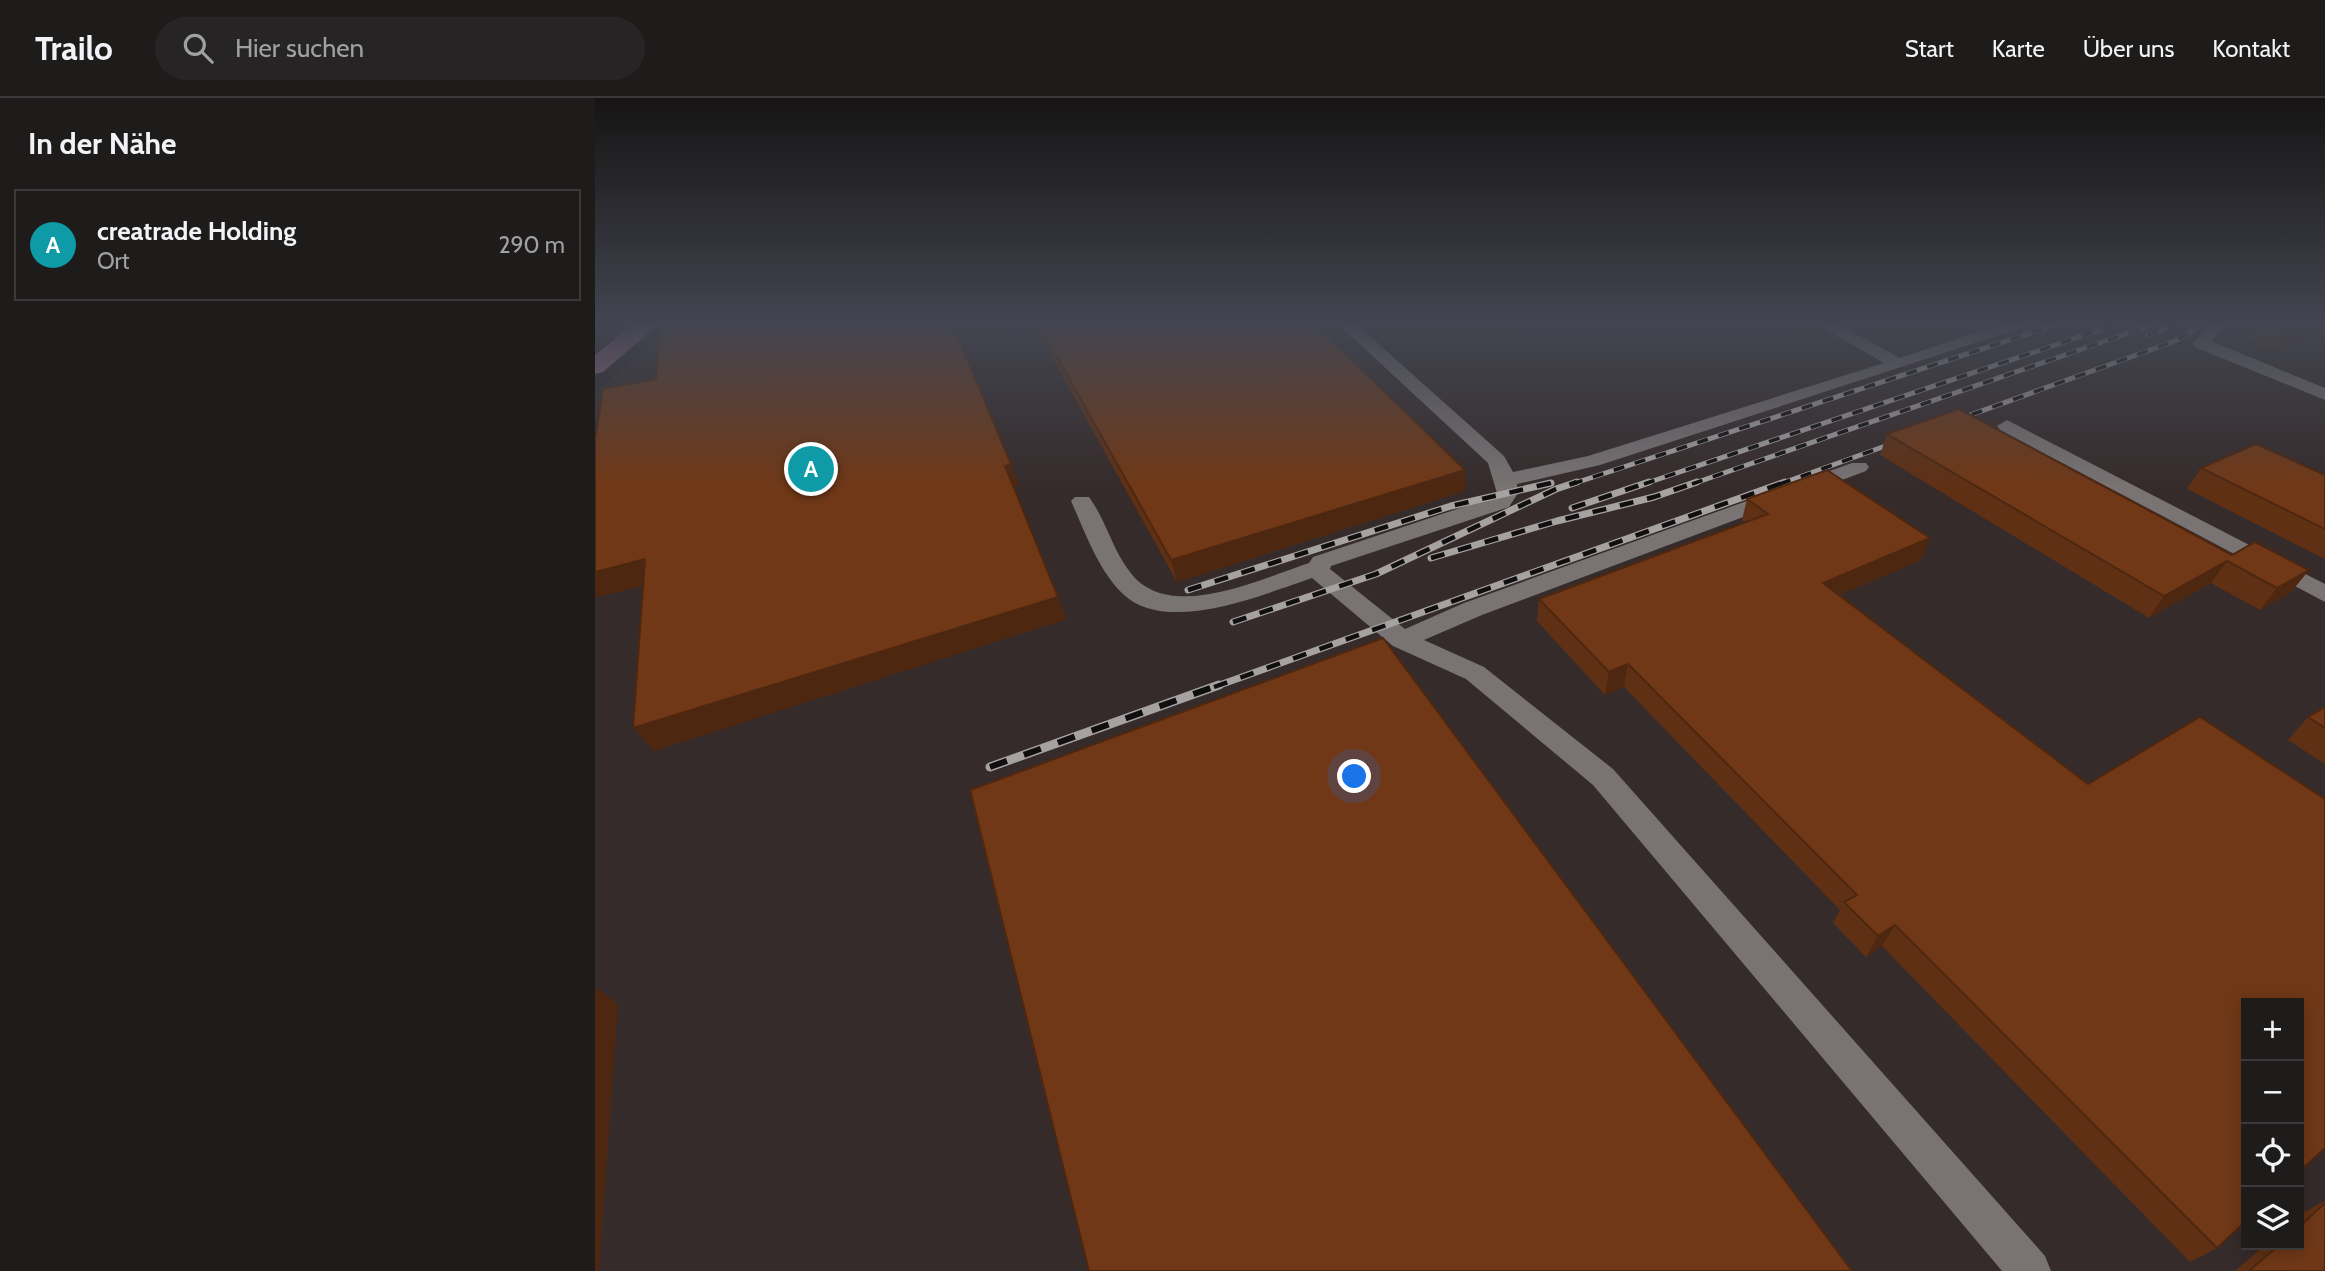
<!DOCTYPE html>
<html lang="de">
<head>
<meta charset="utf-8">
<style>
	:root { --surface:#1e1b1b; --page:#262424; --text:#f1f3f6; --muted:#a1a1a3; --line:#3c393a; --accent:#34d4a8 }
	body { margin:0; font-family:Cabin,sans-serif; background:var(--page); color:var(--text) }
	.controls { position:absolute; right:21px; bottom:21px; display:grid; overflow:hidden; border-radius:0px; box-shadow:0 4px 18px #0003 }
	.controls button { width:63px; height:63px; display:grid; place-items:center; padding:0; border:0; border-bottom:2px solid var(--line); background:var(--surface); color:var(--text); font:35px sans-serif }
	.you { position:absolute; left:760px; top:679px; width:24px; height:24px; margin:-18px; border:5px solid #fff; border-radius:50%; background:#1a73e8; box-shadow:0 0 0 10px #1a73e833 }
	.badge { display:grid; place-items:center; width:46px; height:46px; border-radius:50%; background:var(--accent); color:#fff; font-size:23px; font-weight:700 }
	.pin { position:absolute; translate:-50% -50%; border:4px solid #fff; box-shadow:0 2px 7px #0006 }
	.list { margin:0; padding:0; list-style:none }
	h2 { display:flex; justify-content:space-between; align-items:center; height:91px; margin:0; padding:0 28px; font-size:30px }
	h2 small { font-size:23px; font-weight:400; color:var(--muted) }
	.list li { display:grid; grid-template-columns:46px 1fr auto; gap:21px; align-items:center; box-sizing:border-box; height:112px; margin:0 14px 14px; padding:0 14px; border:2px solid var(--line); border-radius:0px }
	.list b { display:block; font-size:26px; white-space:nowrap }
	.list p { margin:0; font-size:23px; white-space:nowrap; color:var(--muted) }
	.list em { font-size:23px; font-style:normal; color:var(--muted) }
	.icon { flex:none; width:38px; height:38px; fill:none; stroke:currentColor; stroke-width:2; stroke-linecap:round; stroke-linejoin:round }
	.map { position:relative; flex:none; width:1730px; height:1173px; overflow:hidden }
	header { display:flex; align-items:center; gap:42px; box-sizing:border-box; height:98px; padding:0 35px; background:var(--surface); border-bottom:2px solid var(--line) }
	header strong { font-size:33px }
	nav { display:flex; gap:38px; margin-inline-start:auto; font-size:24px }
	.search { width:490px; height:63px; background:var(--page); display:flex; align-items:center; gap:18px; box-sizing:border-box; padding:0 24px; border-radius:38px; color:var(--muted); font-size:26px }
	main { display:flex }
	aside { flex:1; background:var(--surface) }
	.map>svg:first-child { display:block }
</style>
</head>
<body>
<header>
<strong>Trailo</strong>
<div class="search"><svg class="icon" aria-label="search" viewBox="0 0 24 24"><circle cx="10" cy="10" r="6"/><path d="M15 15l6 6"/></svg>Hier suchen</div>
<nav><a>Start</a><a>Karte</a><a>Über uns</a><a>Kontakt</a></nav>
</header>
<main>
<aside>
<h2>In der Nähe<small></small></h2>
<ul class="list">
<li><span class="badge" style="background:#0f9aa8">A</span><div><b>creatrade Holding</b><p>Ort</p></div><em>290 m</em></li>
</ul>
</aside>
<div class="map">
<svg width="1730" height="1173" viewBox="0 0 1730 1173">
	<rect width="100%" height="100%" fill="#282424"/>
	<path fill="#362b2b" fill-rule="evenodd" d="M81 225H1730V1173H0V294ZM1651 905H1704V1147H1651Z"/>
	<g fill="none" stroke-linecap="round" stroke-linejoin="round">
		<polyline stroke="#706d6d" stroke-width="2.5" stroke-dasharray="5 2.5" stroke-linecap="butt" points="0,229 5,225"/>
		<g fill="#797373" fill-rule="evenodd">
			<path d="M742 225H760L909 358 918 374 993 358 1289 265 1220 225H1241L1305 260 1409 225H1434L1432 228 1005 367 922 386 923 395 914 409 736 468 735 471 810 531 869 505 1257 365H1271L1274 369 1271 373 887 517 829 542 889 569 1018 671 1450 1158 1456 1173H1407L998 687 871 581 798 548 717 480C669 496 571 538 528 496 503 472 490 434 476 403L480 399H494C511 422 517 451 535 474 573 526 665 481 714 465L718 459 898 399 902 395 893 365Z"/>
			<polygon points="1617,225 1636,225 1616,243 1730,290 1730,302 1600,249 1598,245"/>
			<polygon points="1412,322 1730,486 1730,504 1405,332 1402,328"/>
		</g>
		<polygon fill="#9e6984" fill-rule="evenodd" points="40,225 65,225 8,274 0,276 0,257"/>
		<defs>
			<g id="rail-far2">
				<polyline points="1553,237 1586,225"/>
				<polyline points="1356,324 1580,243 1610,225"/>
				<polyline points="953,386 956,385"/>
				<polyline points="977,386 1466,225"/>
				<polyline points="1049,386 1525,225"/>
				<polyline points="1097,386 1562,225"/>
				<polyline points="1185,386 1307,342"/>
			</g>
			<g id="rail-far1">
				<polyline points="977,410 1054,384"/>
				<polyline points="836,460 962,423 1059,399 1102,384"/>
				<polyline points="593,492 856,408 956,385"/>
				<polyline points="638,524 781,476 961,391 982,384"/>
				<polyline points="619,589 1190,384"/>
			</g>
			<polyline id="rail" points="395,669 624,587"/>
		</defs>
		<use href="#rail-far2" stroke="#a6a2a2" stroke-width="5"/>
		<use href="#rail-far1" stroke="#a6a2a2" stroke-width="7"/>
		<use href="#rail" stroke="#a6a2a2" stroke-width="9"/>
		<use href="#rail-far2" stroke="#100e0e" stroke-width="3.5" stroke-dasharray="11" stroke-linecap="butt"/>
		<use href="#rail-far1" stroke="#100e0e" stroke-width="4.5" stroke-dasharray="14" stroke-linecap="butt"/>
		<use href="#rail" stroke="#100e0e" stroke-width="6" stroke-dasharray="18" stroke-linecap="butt"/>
	</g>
	<g fill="#603014">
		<polygon points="438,225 719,225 870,372 870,393 582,484"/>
		<polygon points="1662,225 1730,225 1677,252 1652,242"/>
		<polygon points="1292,336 1637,457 1714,472 1696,494 1665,512 1616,485 1554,520 1285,357"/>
		<polygon points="1606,370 1730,377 1730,461 1592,391"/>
		<polygon points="1152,401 1335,440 1326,462 1244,497 1622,1150 1595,1164 1287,848 1271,859 1238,825 1245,812 1029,589 1010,597 942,523 944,501 1150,425 1147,422"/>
		<polygon points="1730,609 1730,666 1693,642 1713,619"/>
		<polygon points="1730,1103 1730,1173 1640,1173 1670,1147 1704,1147 1704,1117"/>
	</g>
	<g fill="#4e2710">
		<polygon points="1708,225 1730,225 1730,231 1677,252 1690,232"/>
		<polygon points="416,366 424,387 418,389 410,368"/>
		<polygon points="870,372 870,393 582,484 576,462"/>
		<polygon points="1335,440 1326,462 1220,507 1228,485"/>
		<polygon points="50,461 67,483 0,500 0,474"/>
		<polygon points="1632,463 1616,485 1554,520 1569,498"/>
		<polygon points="1714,472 1696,494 1665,512 1682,490"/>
		<polygon points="463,499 472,521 59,653 38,630"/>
		<polygon points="1033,566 1029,589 1010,597 1014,574"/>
		<polygon points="1300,827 1287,848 1271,859 1283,838"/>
		<polygon points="0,889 23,906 4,1173 0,1173"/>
	</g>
	<g fill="#703817" stroke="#4e2710" stroke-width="2">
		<polygon points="65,225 357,225 416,366 410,368 463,499 38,630 50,461 0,474 0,342 8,291 61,281"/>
		<polygon points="443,225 719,225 870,372 576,462"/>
		<polygon points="1671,225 1708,225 1690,232"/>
		<polygon points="1364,311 1637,457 1660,444 1714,472 1682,490 1632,463 1569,498 1292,336"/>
		<polygon points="1661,346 1730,377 1730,431 1606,370"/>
		<polygon points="1232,372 1335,440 1228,485 1493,686 1605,619 1730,701 1730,1050 1704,1074 1704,905 1651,905 1651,1123 1622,1150 1300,827 1283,838 1249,804 1262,797 1033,566 1014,574 944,501 1173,416 1152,401"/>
		<polygon points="788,540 1257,1173 494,1173 375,692"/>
		<polygon points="1730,609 1730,630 1713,619"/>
		<polygon points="1730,1105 1730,1173 1654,1173 1684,1147 1704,1147 1704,1129"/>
	</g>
	<linearGradient id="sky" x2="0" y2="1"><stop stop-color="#161414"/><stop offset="0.58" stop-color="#424550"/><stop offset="1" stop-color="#424550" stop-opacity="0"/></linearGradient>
	<rect width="1730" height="389" fill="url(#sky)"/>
</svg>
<div class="controls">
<button>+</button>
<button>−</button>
<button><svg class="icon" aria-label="locate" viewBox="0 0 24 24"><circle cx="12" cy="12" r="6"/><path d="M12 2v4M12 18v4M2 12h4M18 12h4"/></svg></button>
<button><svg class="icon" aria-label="layers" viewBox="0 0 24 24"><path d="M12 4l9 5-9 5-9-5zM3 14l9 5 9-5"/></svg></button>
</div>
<div class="you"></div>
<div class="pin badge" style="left:216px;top:371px;background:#0f9aa8">A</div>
</div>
</main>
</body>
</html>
